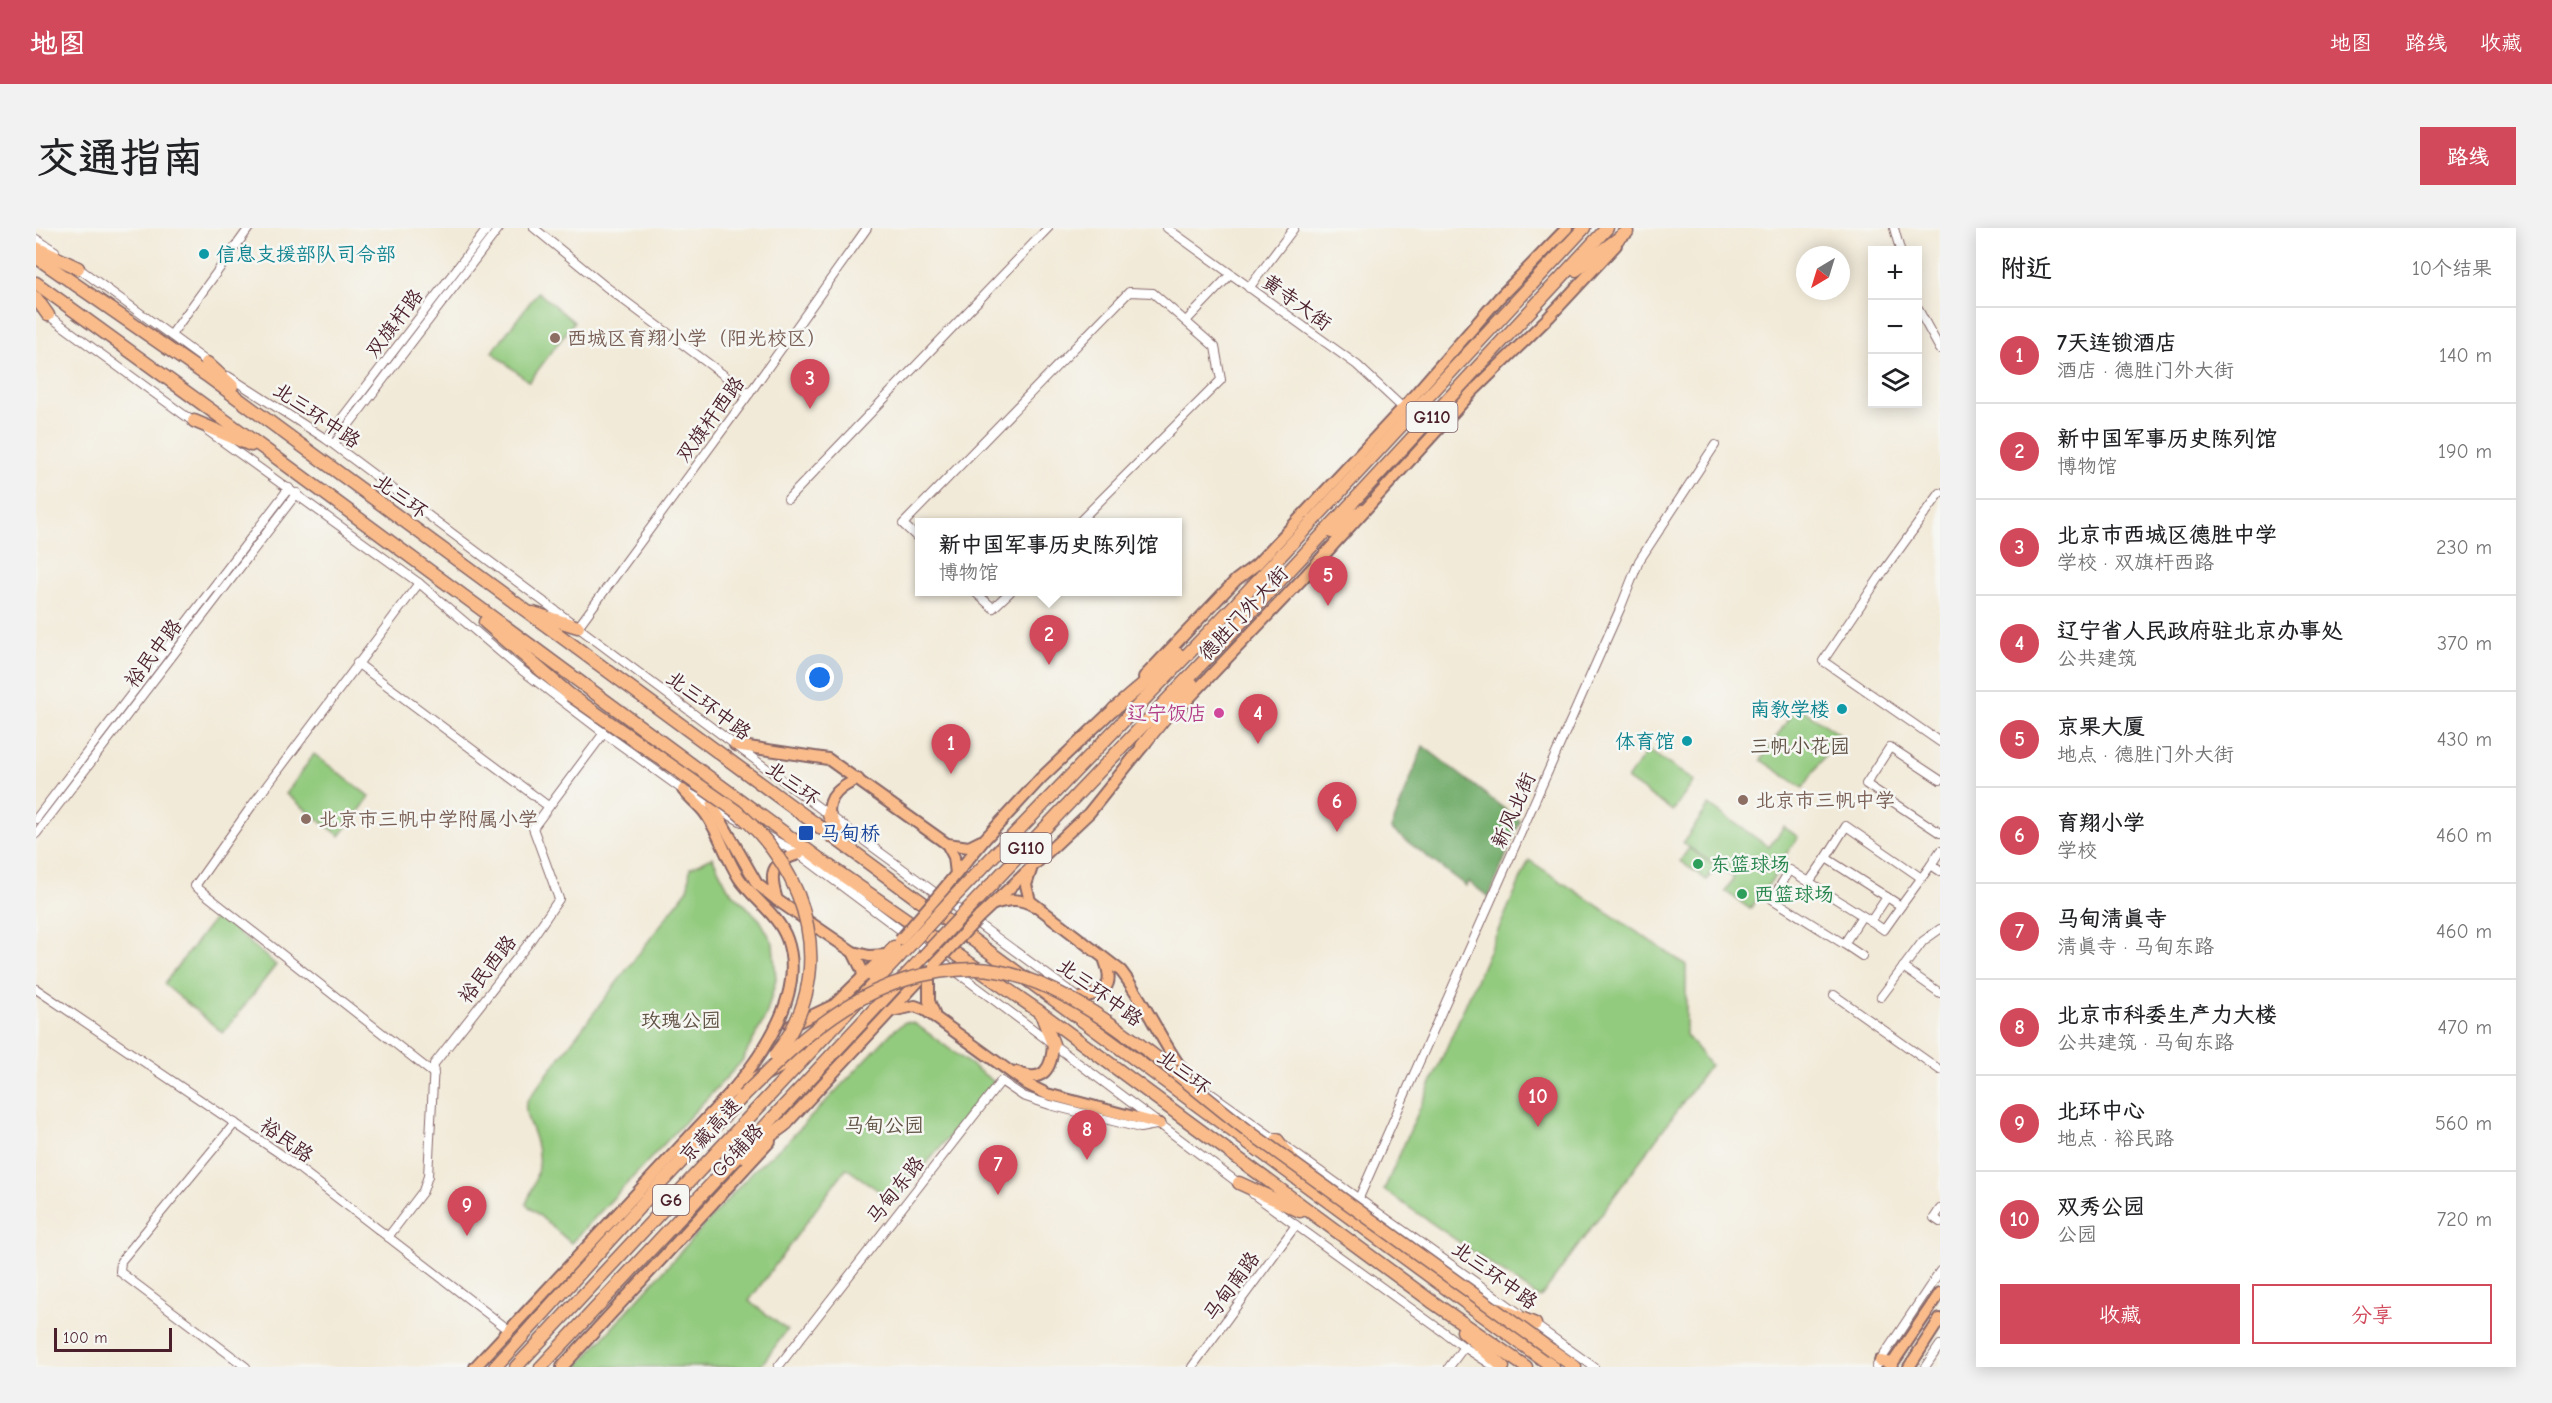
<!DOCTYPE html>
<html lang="zh">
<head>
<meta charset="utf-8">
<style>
	:root { --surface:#fff; --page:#f2f2f2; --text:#202124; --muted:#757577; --line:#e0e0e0; --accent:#d1495b }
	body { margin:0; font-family:"Comic Neue","LXGW WenKai TC",sans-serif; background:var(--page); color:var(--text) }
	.controls { position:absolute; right:18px; top:18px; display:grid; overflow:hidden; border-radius:0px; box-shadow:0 3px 15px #0003 }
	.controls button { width:54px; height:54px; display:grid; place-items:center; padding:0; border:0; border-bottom:2px solid var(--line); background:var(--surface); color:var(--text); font:30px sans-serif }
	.compass { position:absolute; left:1760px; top:18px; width:54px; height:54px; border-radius:50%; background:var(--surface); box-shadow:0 3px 15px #0003; rotate:218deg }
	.scale { position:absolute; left:18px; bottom:15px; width:118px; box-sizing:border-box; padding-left:6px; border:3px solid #4a1f2b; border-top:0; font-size:16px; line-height:21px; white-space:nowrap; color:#4a1f2b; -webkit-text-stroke:4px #f6f6f2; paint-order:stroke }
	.you { position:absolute; left:784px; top:450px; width:21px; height:21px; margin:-15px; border:4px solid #fff; border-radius:50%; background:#1a73e8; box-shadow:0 0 0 9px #1a73e833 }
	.badge { display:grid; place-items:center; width:39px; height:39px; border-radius:50%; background:var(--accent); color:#fff; font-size:20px; font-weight:700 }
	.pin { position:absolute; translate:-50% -50px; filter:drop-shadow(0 2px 3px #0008) }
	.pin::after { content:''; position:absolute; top:32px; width:21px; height:18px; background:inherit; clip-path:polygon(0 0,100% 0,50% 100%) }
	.popup { position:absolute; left:879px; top:290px; width:267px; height:78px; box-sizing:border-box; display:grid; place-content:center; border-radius:0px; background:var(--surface); filter:drop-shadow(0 2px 4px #0005); font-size:20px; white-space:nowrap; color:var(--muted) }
	.popup b { font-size:22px; color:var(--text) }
	.popup::after { content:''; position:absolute; left:50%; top:100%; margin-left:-12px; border:12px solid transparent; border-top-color:var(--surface) }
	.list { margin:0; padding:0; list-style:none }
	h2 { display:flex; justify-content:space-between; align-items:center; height:78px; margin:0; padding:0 24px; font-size:26px }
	h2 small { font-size:20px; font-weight:400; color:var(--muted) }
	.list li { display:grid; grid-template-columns:39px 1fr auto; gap:18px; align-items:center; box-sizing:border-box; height:96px; padding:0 24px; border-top:2px solid var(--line) }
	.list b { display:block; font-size:22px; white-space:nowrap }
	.list p { margin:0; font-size:20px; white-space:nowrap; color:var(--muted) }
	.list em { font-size:20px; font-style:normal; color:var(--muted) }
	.actions { display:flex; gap:12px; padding:18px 24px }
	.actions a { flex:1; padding:14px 0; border:2px solid var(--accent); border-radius:0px; text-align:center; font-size:21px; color:var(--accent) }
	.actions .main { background:var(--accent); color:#fff }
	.icon { flex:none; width:33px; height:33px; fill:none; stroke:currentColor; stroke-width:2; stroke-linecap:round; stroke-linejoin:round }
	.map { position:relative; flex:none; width:1904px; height:1139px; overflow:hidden; border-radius:0px }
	header { display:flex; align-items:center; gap:36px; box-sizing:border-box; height:84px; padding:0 30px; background:var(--accent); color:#fff }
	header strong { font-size:28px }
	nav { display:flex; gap:33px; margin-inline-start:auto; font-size:21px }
	.intro { display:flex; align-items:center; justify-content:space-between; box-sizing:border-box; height:144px; padding:0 36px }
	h1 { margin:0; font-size:42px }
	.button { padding:15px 27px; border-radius:0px; background:var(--accent); color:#fff; font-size:21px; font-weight:700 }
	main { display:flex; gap:36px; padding:0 36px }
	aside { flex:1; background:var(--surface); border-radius:0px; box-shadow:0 3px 15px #0003 }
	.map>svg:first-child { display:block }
</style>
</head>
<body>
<header>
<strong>地图</strong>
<nav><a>地图</a><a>路线</a><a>收藏</a></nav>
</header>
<div class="intro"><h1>交通指南</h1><a class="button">路线</a></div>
<main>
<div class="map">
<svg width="1904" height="1139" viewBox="0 0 1904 1139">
	<rect width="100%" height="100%" fill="#f6f6f2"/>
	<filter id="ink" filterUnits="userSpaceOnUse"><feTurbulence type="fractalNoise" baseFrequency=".0167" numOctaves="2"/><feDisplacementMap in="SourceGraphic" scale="12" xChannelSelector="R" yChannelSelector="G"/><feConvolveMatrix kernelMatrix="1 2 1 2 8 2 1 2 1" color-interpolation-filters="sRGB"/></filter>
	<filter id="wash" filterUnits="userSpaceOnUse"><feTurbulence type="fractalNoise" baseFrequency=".008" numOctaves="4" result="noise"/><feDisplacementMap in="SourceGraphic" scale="24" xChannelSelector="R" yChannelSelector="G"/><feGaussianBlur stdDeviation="1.35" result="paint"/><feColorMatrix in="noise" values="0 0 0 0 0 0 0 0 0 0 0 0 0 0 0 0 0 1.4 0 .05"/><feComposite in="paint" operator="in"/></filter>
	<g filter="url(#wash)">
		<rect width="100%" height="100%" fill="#f2ead8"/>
		<g fill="#92ca7e" stroke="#6e7454" stroke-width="1.5">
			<polygon points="502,64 538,94 493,154 456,124"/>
			<polygon points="1761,478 1803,506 1767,560 1725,532"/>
			<polygon points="1612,522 1658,553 1637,583 1591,551"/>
			<polygon points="278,526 334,569 304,608 250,566"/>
			<polygon points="1673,577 1733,619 1748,599 1762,609 1748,629 1751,632 1714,681 1689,663 1698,650 1647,615"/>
			<polygon points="1653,620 1680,639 1671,652 1644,633"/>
			<path d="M676 629 692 660 724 692 737 715 740 752 730 788 706 833 535 1015 490 976C500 953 507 935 499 911 495 897 488 888 490 874L652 661 654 640Z"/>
			<polygon points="1493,632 1650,737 1650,807 1674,837 1504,1070 1348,962"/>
			<polygon points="181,687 240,737 187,805 128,756"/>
			<polygon points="869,794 878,795 888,802 958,854 859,974 810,940 713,1073 751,1102 724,1139 541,1139 717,943 752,913 858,802"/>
		</g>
		<polygon fill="#75ae6d" stroke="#60664c" stroke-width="1.5" points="1387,518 1484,593 1453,669 1433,654 1430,658 1355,601"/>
	</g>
	<g filter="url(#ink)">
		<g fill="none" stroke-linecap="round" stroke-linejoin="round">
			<defs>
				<g id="minor">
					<polyline points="498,0 569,58 713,166"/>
					<polyline points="1131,0 1321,137 1367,180"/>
					<polyline points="1858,0 1864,22"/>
					<polyline points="0,11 19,23"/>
					<polyline points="41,39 174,136"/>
					<polyline points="1213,60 1258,0"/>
					<polyline points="1882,81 1904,121"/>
					<polyline points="9,85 159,195"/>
					<polyline points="1150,93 1194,47"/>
					<polyline points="135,107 213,0"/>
					<polyline points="192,148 290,211 793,587 1046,772"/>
					<polyline points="172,203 383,355 483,440 568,505 647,562 706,594"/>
					<polyline points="290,211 452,0"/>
					<polyline points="298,216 463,0"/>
					<polyline points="1904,265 1847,344 1787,433 1904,514"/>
					<polyline points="752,271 1012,0"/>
					<polyline points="884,312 867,296 1093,64 1117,65 1179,119 1185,152 1043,294"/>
					<polyline points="383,355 217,576 159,658 398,846"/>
					<polyline points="939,364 957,380 974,364"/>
					<polyline points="542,399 713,166 831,0"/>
					<polyline points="321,435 512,578"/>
					<polyline points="1904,552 1854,519 1830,556 1904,605"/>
					<polyline points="0,591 253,260"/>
					<polyline points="0,606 261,265"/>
					<polyline points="727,606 763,626 1205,957"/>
					<polyline points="1904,623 1895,637 1904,643"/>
					<polyline points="1790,630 1773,654 1835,693 1851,669"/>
					<polyline points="1884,649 1810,598 1790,630 1865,678 1895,637"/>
					<polyline points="1773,654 1754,642 1736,671 1808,716 1826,688"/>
					<polyline points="1835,693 1848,702 1865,678"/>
					<polyline points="1808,716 1826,728"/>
					<polyline points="1867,739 1904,765"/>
					<polyline points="0,761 243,925 473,1102"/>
					<polyline points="1798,767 1904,842"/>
					<polyline points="1845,769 1887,713 1904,701"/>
					<polyline points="1163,857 1483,1085"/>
					<polyline points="199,895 85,1033 84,1044 210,1139"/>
					<polyline points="1217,966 1428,1119 1459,1139"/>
					<polyline points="1323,970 1584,381 1603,333 1679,217"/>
					<polyline points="1904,981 1898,990 1904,994"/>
					<polyline points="352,1009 387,963 392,948 398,836 492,716 523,671 497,600 568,505"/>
					<polyline points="1495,1094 1558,1139"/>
					<polyline points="742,1139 965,853 987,868 1014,877 1104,900 1120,897"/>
					<polyline points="1156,1139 1260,997"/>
					<polyline points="1413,1139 1428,1119"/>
					<polyline points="1840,1139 1904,1043"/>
					<polyline points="1889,1139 1904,1117"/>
				</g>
				<g id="major">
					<polyline points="1108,449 1200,352 1221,336 1367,180 1463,70 1531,0"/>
					<polyline points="1138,486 1269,348 1436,164 1513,89 1580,17"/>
					<polyline points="699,517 792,531 911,616 933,619 945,613"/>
					<polyline points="676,577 721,656 741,672 817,724 833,728 850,727"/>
					<path d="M793 587C792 567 805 559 822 551"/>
					<polyline points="911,616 918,629 920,646"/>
					<path d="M995 642 990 657 994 673 1085 743C1110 775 1125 814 1150 847"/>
					<polyline points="907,662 948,612 1005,550 1083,476"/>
					<path d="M741 672C733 646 734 634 763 626"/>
					<path d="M958 676C974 671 984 670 998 678"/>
					<polyline points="943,689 1053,585 1110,514"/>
					<polyline points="817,724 826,742 827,749"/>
					<polyline points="893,743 893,773 898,785"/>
					<path d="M1044 770C1069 764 1079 759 1069 733"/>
					<polyline points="855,783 879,778 889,782 991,856 1011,866 1124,896"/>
					<polyline points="754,798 798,777 840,736"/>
					<path d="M981 844C1007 856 1016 841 1017 816"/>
					<polyline points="747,899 889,746"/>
					<polyline points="1844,1133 1857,1135"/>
					<path d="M439 1139 696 863C728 825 770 764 751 711 742 686 717 671 703 650 690 630 683 604 669 585 663 577 654 570 647 562"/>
					<polyline points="526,1139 734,913"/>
					<polyline points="1854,1139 1904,1065"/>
					<polyline points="1873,1139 1904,1091"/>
				</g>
				<g id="highway">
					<polyline points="0,20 42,40"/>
					<polyline points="0,29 170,147 1517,1139"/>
					<polyline points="1540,42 1591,4"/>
					<polyline points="0,55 234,225 793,638 1004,784 1395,1073 1490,1139"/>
					<polyline points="0,70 12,87"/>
					<polyline points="171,135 196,158"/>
					<polyline points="158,193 215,217"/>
					<polyline points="1296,304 1326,283"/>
					<polyline points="497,385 542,399"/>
					<polyline points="449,394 534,467"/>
					<polyline points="1078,481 1142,426"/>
					<polyline points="1106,518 1156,456"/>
					<polyline points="793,587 807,614"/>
					<polyline points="917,670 1198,378 1548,0"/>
					<polyline points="932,681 1211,388 1571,0"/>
					<polyline points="836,748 858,719"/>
					<polyline points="1005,785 1017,816"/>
					<polyline points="696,863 765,828"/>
					<polyline points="1241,912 1257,933"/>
					<polyline points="708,928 751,895"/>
					<polyline points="1203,955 1264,983"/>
					<polyline points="1464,1081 1499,1096"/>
					<polyline points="1427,1103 1467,1139"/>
					<polyline points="1515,1122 1539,1139"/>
					<polyline points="459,1139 625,955 707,868"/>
					<polyline points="480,1139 873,718"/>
					<polyline points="505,1139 887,729"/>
				</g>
			</defs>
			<use href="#minor" stroke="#856668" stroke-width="10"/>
			<use href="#major" stroke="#856668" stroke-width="14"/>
			<use href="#highway" stroke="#856668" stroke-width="15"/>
			<use href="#minor" stroke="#fff" stroke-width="8"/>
			<use href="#major" stroke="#fabc8b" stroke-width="10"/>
			<use href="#highway" stroke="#fabc8b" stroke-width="12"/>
			<defs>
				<g id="major-bridge">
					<polyline points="864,712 907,662"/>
					<polyline points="898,737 943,689"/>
				</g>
				<g id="highway-bridge">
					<path d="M534 467 700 583C774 644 803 748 739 827"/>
					<polyline points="873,718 917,670"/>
					<polyline points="887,729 932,681"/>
					<path d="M707 868C774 801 836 742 938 741 1034 741 1145 854 1219 908 1318 979 1417 1050 1515 1122"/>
				</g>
			</defs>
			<use href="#major-bridge" stroke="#856668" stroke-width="14" stroke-linecap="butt"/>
			<use href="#highway-bridge" stroke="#856668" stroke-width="15" stroke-linecap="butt"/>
			<use href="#major-bridge" stroke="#fabc8b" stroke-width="10"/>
			<use href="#highway-bridge" stroke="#fabc8b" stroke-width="12"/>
		</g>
	</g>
	<g fill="#0f9aa8" stroke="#f6f6f2" stroke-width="2">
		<circle cx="168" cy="26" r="6"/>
		<circle cx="1806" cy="481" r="6"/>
		<circle cx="1651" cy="513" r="6"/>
	</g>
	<g fill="#8d6e63" stroke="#f6f6f2" stroke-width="2">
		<circle cx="519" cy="110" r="6"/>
		<circle cx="1707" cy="572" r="6"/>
		<circle cx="270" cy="591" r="6"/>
	</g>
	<circle fill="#d1479c" stroke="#f6f6f2" stroke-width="2" cx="1183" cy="485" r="6"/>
	<rect fill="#1a4fb4" stroke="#f6f6f2" stroke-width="2" x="762" y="597" width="16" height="16" rx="3"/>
	<g fill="#2e9e5b" stroke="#f6f6f2" stroke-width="2">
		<circle cx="1662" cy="636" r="6"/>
		<circle cx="1706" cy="666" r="6"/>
	</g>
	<g text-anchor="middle" stroke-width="5" stroke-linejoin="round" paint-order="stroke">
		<g fill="#f6f6f2" stroke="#7e6067" stroke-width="1.5">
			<rect x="1370.5" y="174" width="51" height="30" rx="4.5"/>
			<rect x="964.5" y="605" width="51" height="30" rx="4.5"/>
			<rect x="617" y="957" width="36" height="30" rx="4.5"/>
		</g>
		<g font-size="18" font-weight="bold" fill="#4a1f2b">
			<text x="1396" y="195">G110</text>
			<text x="990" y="626">G110</text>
			<text x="635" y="978">G6</text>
		</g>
		<g font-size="20" fill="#0d838f" stroke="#f6f6f2" text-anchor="end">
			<text x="180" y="33" text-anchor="start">信息支援部队司令部</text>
			<text x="1794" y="488">南教学楼</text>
			<text x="1639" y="520">体育馆</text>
		</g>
		<g font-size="20" fill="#4a1f2b" stroke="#f6f6f2">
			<text transform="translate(1261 74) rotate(36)" y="7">黄寺大街</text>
			<text transform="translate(358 95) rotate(-53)" y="7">双旗杆路</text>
			<text transform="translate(281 187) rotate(34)" y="7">北三环中路</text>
			<text transform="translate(674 191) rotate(-54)" y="7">双旗杆西路</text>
			<text transform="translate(365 268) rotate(36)" y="7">北三环</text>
			<text transform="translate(1207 385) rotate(-47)" y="7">德胜门外大街</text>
			<text transform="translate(117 425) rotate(-53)" y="7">裕民中路</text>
			<text transform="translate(673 477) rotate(37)" y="7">北三环中路</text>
			<text transform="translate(757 555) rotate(36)" y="7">北三环</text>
			<text transform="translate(1477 582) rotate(-66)" y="7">新风北街</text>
			<text transform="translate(451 741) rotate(-52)" y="7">裕民西路</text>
			<text transform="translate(1064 764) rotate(36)" y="7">北三环中路</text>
			<text transform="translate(1148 844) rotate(37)" y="7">北三环</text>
			<text transform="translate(674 902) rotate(-47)" y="7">京藏高速</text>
			<text transform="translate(251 912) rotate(36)" y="7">裕民路</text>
			<text transform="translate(701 922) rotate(-47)" y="7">G6辅路</text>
			<text transform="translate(859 962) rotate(-52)" y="7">马甸东路</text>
			<text transform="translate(1459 1047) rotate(36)" y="7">北三环中路</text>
			<text transform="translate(1195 1058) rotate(-54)" y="7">马甸南路</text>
		</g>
		<g font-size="20" fill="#785e54" stroke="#f6f6f2" text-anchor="start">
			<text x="531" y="117">西城区育翔小学（阳光校区）</text>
			<text x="1719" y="579">北京市三帆中学</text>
			<text x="282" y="598">北京市三帆中学附属小学</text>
		</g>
		<g font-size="20" fill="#b23c85" stroke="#f6f6f2" text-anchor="end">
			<text x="1171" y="492">辽宁饭店</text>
		</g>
		<g font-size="20" fill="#605244" stroke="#f6f6f2">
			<text x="1764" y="525">三帆小花园</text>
			<text x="645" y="799">玫瑰公园</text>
			<text x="848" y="904">马甸公园</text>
		</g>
		<g font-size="20" fill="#164399" stroke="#f6f6f2" text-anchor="start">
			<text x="784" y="612">马甸桥</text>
		</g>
		<g font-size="20" fill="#27864d" stroke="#f6f6f2" text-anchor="start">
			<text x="1674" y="643">东篮球场</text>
			<text x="1718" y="673">西篮球场</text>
		</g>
	</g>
</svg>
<div class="controls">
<button>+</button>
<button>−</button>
<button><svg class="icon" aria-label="layers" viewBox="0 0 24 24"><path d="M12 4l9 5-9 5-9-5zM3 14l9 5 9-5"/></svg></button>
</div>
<svg class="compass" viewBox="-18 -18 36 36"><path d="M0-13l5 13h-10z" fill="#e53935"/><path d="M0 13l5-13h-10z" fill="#757577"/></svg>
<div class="scale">100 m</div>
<div class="you"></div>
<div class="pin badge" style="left:915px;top:546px">1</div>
<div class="pin badge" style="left:1013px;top:437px">2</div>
<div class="popup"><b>新中国军事历史陈列馆</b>博物馆</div>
<div class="pin badge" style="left:774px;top:181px">3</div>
<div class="pin badge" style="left:1222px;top:516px">4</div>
<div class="pin badge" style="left:1292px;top:378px">5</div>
<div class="pin badge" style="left:1301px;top:604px">6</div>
<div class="pin badge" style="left:962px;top:967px">7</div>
<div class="pin badge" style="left:1051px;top:932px">8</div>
<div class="pin badge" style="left:431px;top:1008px">9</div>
<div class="pin badge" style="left:1502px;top:899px">10</div>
</div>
<aside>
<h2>附近<small>10个结果</small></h2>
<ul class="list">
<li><span class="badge">1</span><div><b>7天连锁酒店</b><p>酒店 · 德胜门外大街</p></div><em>140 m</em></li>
<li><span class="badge">2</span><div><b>新中国军事历史陈列馆</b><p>博物馆</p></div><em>190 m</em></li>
<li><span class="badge">3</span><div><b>北京市西城区德胜中学</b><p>学校 · 双旗杆西路</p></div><em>230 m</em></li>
<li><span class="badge">4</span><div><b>辽宁省人民政府驻北京办事处</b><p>公共建筑</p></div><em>370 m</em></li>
<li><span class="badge">5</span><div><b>京果大厦</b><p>地点 · 德胜门外大街</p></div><em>430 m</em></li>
<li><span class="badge">6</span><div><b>育翔小学</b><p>学校</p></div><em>460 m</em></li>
<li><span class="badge">7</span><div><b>马甸清真寺</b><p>清真寺 · 马甸东路</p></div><em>460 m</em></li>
<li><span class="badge">8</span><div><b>北京市科委生产力大楼</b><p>公共建筑 · 马甸东路</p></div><em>470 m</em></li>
<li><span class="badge">9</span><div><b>北环中心</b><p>地点 · 裕民路</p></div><em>560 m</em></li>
<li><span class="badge">10</span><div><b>双秀公园</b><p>公园</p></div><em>720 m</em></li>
</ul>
<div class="actions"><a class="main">收藏</a><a>分享</a></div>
</aside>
</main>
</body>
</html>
